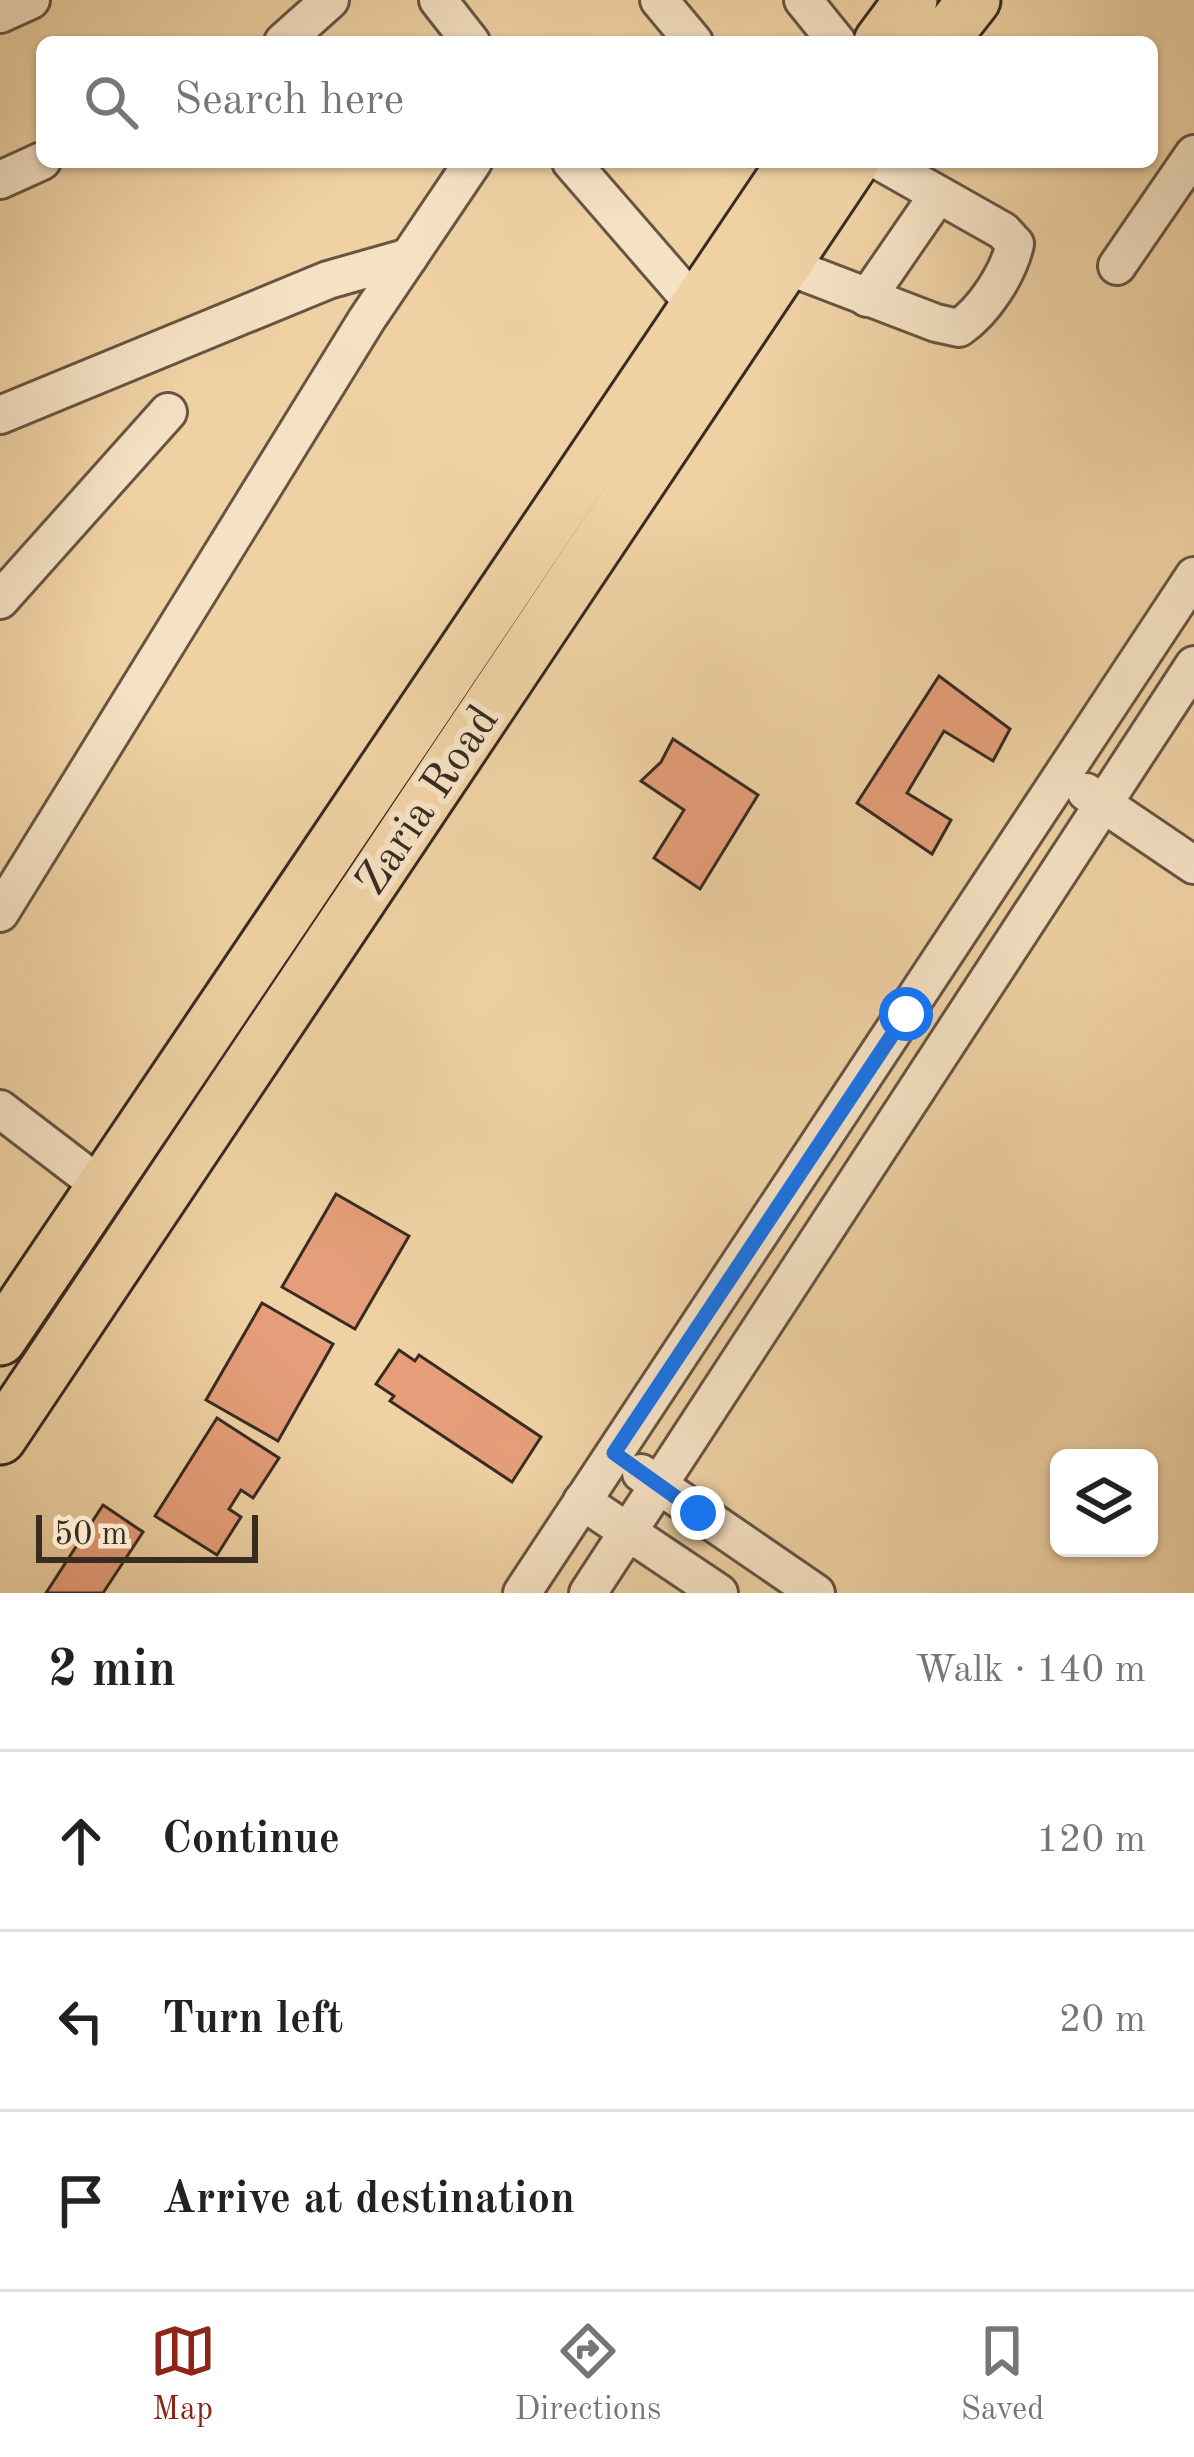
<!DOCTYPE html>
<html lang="en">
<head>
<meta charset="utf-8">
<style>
	:root { --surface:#fff; --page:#f2f2f2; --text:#222; --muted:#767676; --line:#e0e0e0; --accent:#8f2418 }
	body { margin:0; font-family:"Old Standard TT",serif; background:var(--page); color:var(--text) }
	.controls { position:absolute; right:36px; bottom:36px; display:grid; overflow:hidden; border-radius:18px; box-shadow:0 3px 9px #0004 }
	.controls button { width:108px; height:108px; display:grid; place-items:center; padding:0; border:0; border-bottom:3px solid var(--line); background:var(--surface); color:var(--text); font:60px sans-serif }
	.scale { position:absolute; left:36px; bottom:30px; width:222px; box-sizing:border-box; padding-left:12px; border:6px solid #382c22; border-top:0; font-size:33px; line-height:42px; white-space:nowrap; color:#382c22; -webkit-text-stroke:9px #f5e1c3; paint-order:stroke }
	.stop { position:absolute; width:36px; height:36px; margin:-27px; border:9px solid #1a73e8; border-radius:50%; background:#fff }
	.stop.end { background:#1a73e8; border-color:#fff; box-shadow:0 3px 12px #0008 }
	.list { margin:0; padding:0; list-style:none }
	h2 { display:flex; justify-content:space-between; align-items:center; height:156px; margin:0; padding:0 48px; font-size:51px }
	h2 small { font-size:39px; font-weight:400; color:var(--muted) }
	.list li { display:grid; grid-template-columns:78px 1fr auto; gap:36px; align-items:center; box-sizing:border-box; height:180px; padding:0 48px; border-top:3px solid var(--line) }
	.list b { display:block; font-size:45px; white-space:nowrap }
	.list em { font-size:39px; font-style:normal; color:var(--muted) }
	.icon { flex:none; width:66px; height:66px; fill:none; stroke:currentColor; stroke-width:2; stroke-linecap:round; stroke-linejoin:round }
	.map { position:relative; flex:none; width:1194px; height:1593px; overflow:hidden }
	.search { position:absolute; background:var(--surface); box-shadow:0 3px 9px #0004; left:36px; right:36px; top:36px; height:132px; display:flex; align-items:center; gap:30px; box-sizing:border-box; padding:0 42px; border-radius:18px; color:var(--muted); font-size:45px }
	.sheet { height:696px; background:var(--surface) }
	nav { display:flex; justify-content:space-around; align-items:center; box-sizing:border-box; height:168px; border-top:3px solid var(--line); background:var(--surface); font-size:33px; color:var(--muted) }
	nav a { display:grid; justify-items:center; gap:6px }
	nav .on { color:var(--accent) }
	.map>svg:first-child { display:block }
</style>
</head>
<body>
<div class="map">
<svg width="1194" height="1593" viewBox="0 0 1194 1593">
	<rect width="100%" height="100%" fill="#efd1a3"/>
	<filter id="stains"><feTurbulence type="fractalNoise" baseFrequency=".00167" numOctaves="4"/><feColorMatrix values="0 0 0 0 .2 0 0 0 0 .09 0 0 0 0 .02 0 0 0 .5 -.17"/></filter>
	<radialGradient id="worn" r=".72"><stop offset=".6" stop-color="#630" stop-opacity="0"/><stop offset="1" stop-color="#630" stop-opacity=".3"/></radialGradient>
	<g fill="#e59e79" stroke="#382c22" stroke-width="3">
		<polygon points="939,676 1010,729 993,761 944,731 907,793 951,820 932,854 857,803"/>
		<polygon points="673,739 758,795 700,889 654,858 684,810 641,781 661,762"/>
		<polygon points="336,1194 409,1236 355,1329 282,1287"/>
		<polygon points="262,1303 333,1344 278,1441 206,1400"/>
		<polygon points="399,1350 415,1361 419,1355 541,1437 512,1482 390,1401 394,1396 376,1384"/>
		<polygon points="217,1418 279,1458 253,1498 241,1490 229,1509 241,1517 217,1555 155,1516"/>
		<polygon points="103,1505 143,1532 103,1593 46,1593"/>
	</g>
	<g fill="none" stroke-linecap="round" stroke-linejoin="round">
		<defs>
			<g id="minor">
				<polyline points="438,0 471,42"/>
				<polyline points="659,0 694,42"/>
				<polyline points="803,0 837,42"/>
				<polyline points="0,14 31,0"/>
				<polyline points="283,42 330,0"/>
				<polyline points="571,162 695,305"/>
				<polyline points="0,180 42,161"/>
				<path d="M782 264 936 323 959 328C984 311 1008 274 1015 244L1003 231 881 162"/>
				<polyline points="1117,266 1194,154"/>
				<polyline points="867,298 938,195"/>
				<polyline points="0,415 328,280 409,257"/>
				<polyline points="0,600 168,412"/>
				<polyline points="1086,792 1194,865"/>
				<polyline points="0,913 367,319 473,162"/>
				<polyline points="0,1109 102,1187"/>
				<polyline points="641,1473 816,1593"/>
				<polyline points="582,1501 719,1593"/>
				<polyline points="522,1593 1194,576"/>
				<polyline points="588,1593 1194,665"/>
			</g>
			<g id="highway">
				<polyline points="880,42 911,0"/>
				<polyline points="941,42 974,0"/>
				<polyline points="0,1339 794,162"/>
				<polyline points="0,1438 853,162"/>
			</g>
		</defs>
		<use href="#minor" stroke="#665542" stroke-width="42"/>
		<use href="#highway" stroke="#382c22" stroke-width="57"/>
		<use href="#minor" stroke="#f5e1c3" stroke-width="36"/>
		<use href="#highway" stroke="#efd1a3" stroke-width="51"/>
	</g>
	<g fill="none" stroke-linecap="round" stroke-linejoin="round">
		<polyline stroke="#1a73e8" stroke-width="15" points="698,1513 614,1453 906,1014"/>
	</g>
	<g text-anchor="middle" stroke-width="12" stroke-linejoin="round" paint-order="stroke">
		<g font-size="45" fill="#382c22" stroke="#f5e1c3">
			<text transform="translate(425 799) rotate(-56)" y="16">Zaria Road</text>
		</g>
	</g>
	<rect width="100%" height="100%" filter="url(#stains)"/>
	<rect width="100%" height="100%" fill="url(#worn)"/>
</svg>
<div class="controls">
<button><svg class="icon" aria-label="layers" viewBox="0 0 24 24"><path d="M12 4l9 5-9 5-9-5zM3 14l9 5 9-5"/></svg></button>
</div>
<div class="scale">50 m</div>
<div class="stop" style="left:906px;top:1014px"></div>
<div class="stop end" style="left:698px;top:1513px"></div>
<div class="search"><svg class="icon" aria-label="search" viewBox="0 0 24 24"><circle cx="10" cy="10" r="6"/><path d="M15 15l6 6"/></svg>Search here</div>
</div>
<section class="sheet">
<h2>2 min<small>Walk · 140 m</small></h2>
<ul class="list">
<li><svg class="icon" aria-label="ahead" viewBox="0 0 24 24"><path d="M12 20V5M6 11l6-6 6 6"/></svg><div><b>Continue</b></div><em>120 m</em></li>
<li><svg class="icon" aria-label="left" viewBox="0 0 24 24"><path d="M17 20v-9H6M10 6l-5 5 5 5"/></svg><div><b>Turn left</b></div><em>20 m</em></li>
<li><svg class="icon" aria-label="arrive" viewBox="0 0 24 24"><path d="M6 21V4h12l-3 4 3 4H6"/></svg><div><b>Arrive at destination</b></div></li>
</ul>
</section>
<nav>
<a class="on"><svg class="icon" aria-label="map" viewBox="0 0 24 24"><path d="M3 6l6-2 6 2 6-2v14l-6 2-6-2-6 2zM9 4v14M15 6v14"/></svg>Map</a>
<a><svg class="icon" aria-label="directions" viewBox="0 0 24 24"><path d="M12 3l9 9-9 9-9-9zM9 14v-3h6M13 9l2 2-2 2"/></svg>Directions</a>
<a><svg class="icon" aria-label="saved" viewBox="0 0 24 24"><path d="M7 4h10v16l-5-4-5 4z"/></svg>Saved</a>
</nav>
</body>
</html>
